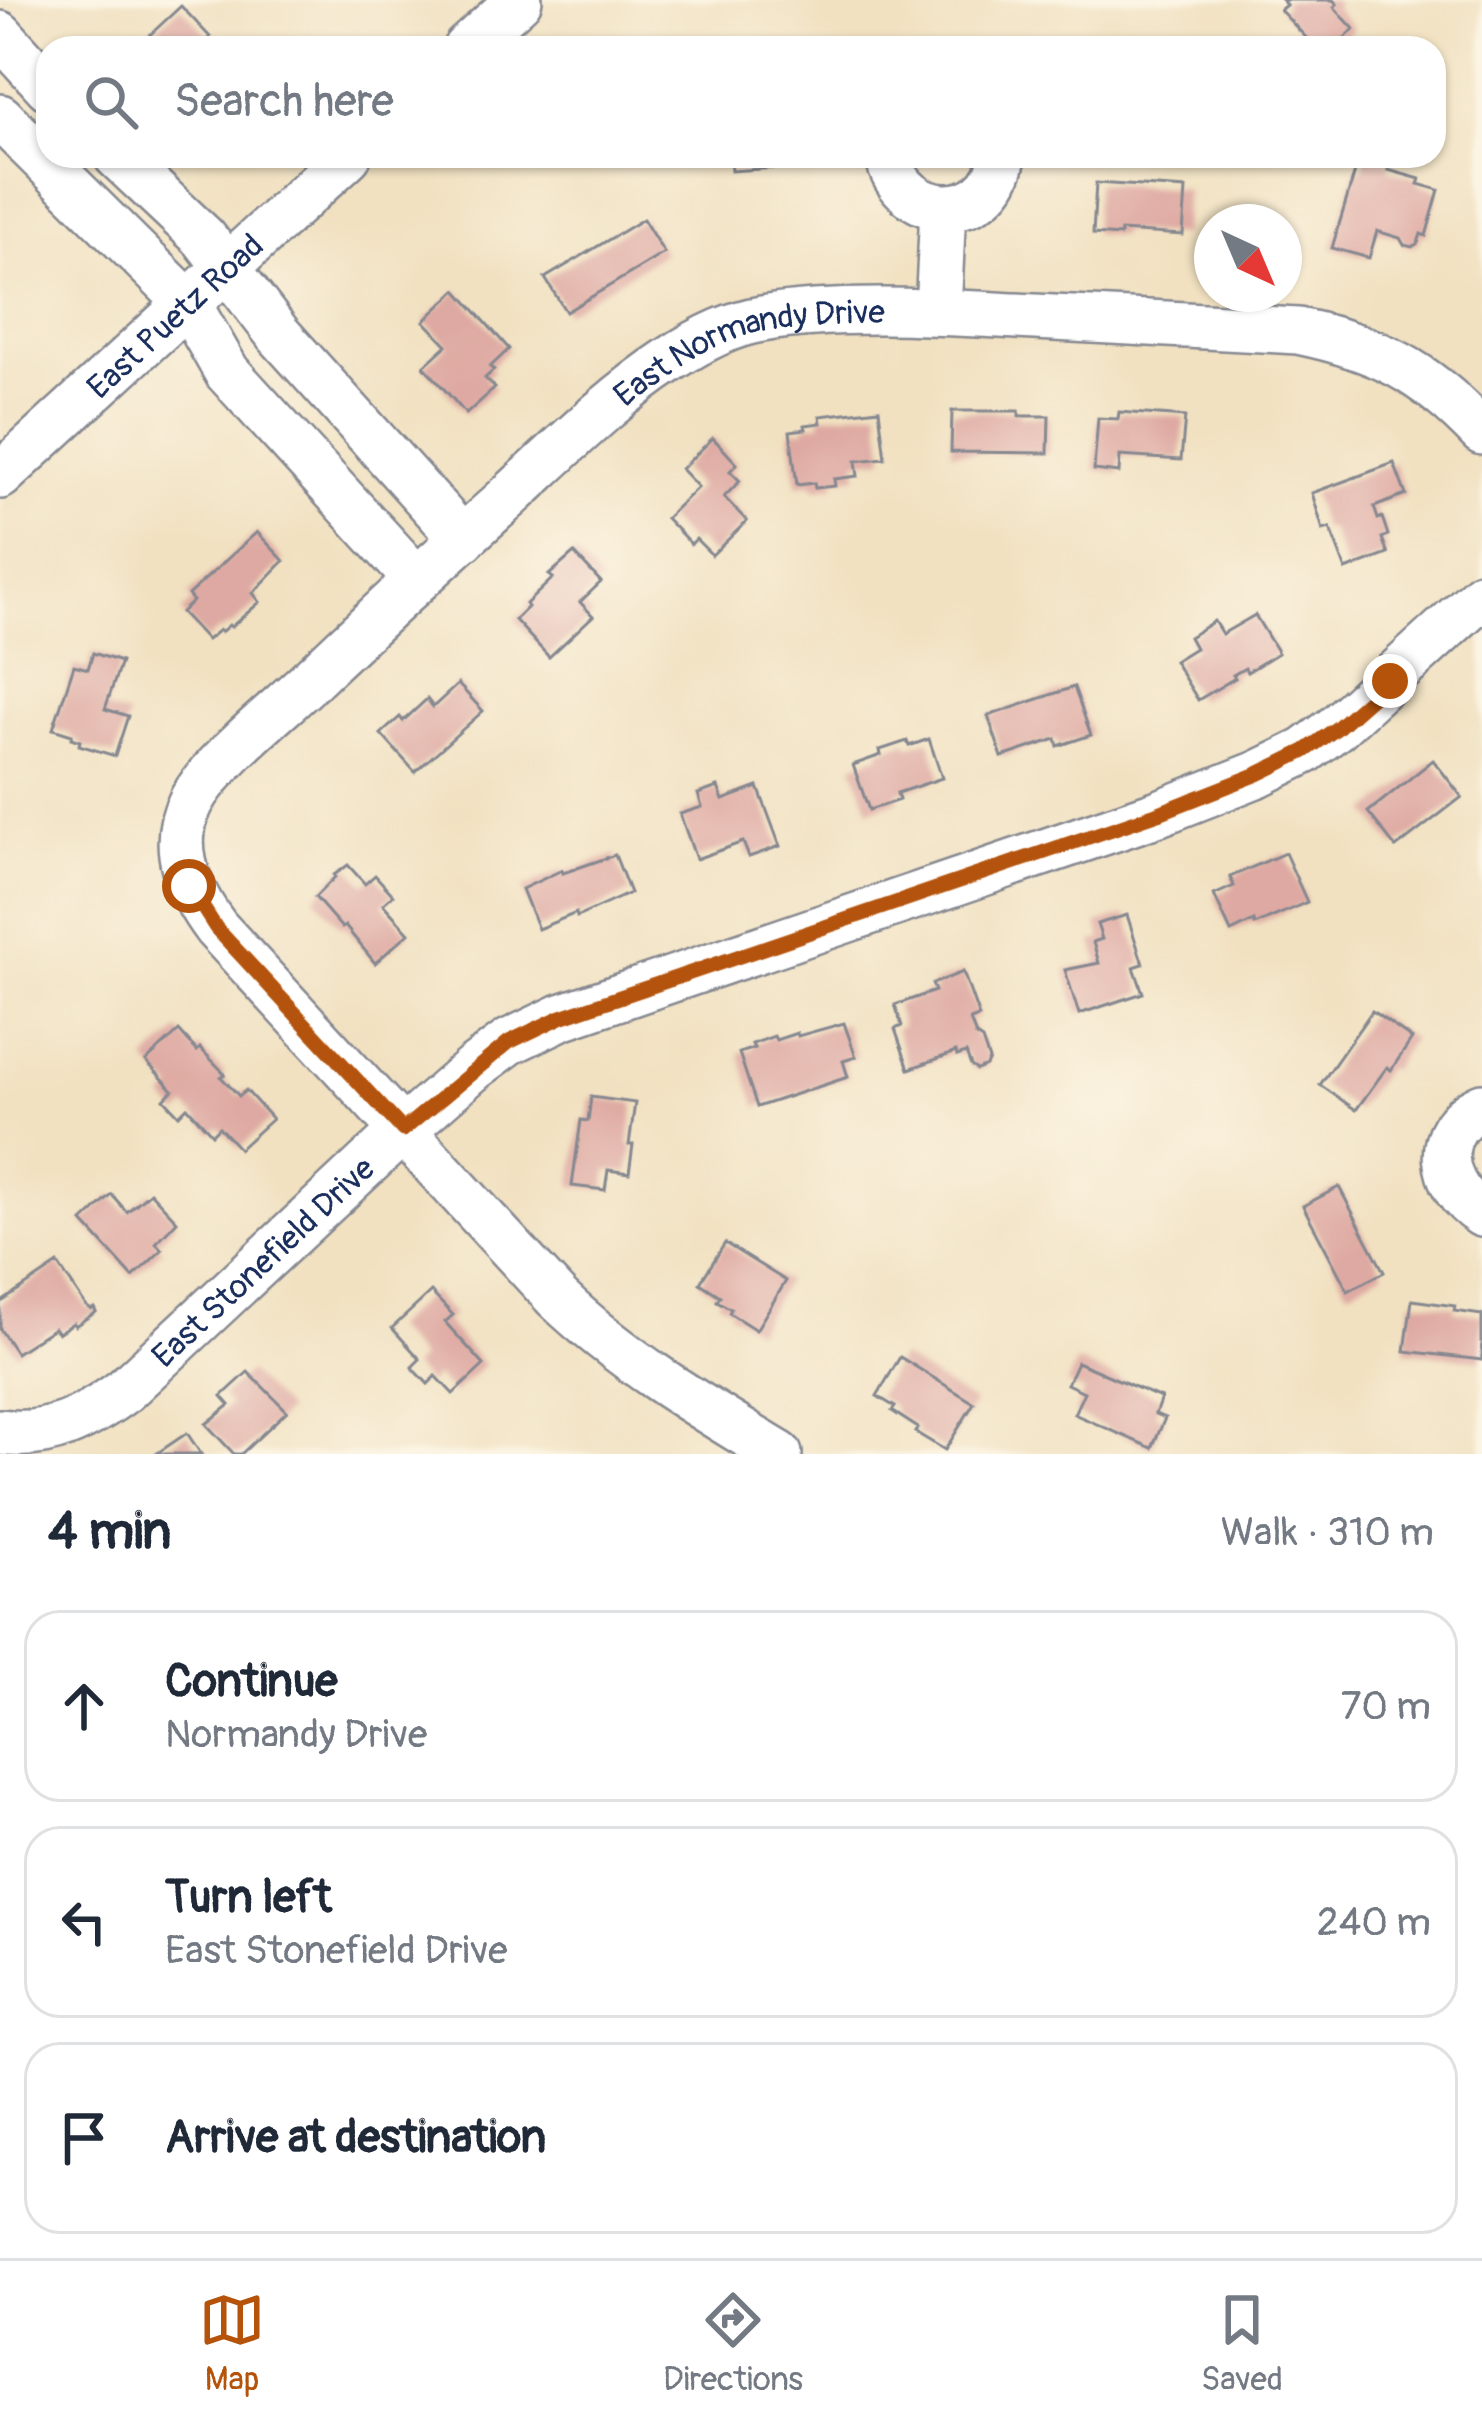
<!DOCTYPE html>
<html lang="en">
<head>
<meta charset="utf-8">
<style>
	:root { --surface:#fff; --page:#f2f2f3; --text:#1f2937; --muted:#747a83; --line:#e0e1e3; --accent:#b45309 }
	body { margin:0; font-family:Pangolin,sans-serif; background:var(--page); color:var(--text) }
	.compass { position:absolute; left:1194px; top:204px; width:108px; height:108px; border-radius:50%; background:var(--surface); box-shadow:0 3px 9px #0004; rotate:136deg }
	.stop { position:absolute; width:36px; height:36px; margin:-27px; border:9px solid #b45309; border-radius:50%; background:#fff }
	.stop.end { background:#b45309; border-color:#fff; box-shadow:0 3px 12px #0008 }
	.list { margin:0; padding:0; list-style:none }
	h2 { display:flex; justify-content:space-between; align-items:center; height:156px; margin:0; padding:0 48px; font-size:51px }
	h2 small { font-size:39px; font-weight:400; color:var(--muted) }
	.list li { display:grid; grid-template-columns:78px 1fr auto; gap:36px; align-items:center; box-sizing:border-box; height:192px; margin:0 24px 24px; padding:0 24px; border:3px solid var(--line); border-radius:36px }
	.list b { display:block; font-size:45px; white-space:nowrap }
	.list p { margin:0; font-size:39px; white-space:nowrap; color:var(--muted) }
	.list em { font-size:39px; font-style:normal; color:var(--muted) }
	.icon { flex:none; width:66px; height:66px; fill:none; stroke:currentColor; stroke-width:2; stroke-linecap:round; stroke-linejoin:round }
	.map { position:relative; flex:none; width:1482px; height:1454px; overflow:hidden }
	.search { position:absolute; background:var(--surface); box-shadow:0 3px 9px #0004; left:36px; right:36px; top:36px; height:132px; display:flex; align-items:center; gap:30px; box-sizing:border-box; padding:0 42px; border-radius:36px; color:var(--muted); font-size:45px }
	.sheet { height:804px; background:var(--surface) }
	nav { display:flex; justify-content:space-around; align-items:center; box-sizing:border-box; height:168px; border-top:3px solid var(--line); background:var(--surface); font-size:33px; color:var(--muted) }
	nav a { display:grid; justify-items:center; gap:6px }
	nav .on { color:var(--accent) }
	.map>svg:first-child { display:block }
</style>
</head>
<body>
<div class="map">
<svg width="1482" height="1454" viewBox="0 0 1482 1454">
	<rect width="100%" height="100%" fill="#fcf5e5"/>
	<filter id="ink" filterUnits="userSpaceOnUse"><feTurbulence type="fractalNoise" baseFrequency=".00833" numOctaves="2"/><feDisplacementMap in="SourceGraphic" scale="24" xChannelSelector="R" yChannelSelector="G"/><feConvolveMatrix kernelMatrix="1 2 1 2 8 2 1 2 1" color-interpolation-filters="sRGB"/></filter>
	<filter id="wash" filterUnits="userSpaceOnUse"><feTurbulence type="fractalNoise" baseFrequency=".004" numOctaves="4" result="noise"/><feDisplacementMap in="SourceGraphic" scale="48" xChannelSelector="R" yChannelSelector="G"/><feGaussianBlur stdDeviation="2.7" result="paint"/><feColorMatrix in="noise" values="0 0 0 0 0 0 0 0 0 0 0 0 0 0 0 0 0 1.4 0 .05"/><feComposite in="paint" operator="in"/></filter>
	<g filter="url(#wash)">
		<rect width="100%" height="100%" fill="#f1e1c1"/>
		<g id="blocks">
			<g fill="#dea9a2">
				<polygon points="1282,0 1333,0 1337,4 1334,7 1354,29 1335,48 1316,48 1280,10 1286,5"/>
				<polygon points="181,6 210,37 199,48 142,48 139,45"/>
				<polygon points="730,156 776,156 777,168 731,171"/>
				<polygon points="1367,156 1391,161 1388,170 1420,179 1418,184 1439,190 1426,236 1421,234 1418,243 1412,247 1404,245 1400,238 1377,231 1369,258 1332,248 1356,168 1363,170"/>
				<polygon points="1096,183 1186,189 1183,235 1121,231 1120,236 1093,234"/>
				<polygon points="643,219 664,253 566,312 545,278"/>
				<polygon points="457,290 509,349 490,367 494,370 485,378 495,388 466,414 424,366 447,345 424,321"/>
				<polygon points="879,409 885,458 856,461 858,476 834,479 835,486 815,488 814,483 797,485 790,431 806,429 805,425 821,423 820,416"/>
				<polygon points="952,411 1019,411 1019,416 1049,416 1048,453 951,452"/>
				<polygon points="1119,412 1185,417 1181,460 1120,456 1119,473 1094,470 1098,418 1118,419"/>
				<polygon points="713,438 737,464 730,471 740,481 724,497 747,521 712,555 696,539 691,544 666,518 698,487 681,469"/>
				<polygon points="1394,463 1406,495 1374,507 1378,519 1382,517 1388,535 1382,538 1388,554 1346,570 1330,528 1323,530 1312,493"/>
				<polygon points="257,532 284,561 253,593 260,602 231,627 229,625 221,632 219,630 207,640 181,612 193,601 188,595"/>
				<polygon points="574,553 601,582 580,602 593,616 549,657 515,620 528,607 526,604 553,578 549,575"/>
				<polygon points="1255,615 1278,653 1247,672 1245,668 1233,675 1235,678 1198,700 1174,661 1195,648 1189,637 1214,621 1222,634"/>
				<polygon points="93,653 121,662 105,709 128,716 115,756 79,745 80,741 71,738 72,735 53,729 74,665 88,669"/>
				<polygon points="458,684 483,711 415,772 381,734 400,717 403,721 427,699 433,707"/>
				<polygon points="1074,687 1091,735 1058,746 1056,739 1002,757 988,716"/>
				<polygon points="929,739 942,778 897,793 899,800 869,810 853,765 881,755 880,750 907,741 909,746"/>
				<polygon points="1433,760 1462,797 1396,848 1368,812"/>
				<polygon points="718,787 723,800 758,787 780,846 749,857 743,842 696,859 680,814 702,807 698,794"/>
				<polygon points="1285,853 1307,902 1255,925 1254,921 1231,932 1214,895 1234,886 1230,877"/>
				<polygon points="615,855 630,893 577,917 576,913 538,929 522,889 562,870 563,873"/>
				<polygon points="348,865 365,884 375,875 393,895 383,904 409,933 375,963 345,926 342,928 315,897 335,877 334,875"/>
				<polygon points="1127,915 1143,964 1134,967 1143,993 1079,1014 1065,970 1099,963 1093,942 1102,939 1097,924"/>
				<polygon points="963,972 979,1017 970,1020 976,1036 982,1040 989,1060 986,1066 977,1070 971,1066 966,1053 957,1056 956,1052 909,1069 895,1029 902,1026 895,1005 935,991 932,984"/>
				<polygon points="1372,1011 1412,1039 1391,1070 1387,1067 1356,1110 1320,1085"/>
				<polygon points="844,1023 856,1057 843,1061 848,1077 757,1107 739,1053 754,1048 752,1044 774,1036 776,1040 797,1033 798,1036"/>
				<polygon points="179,1031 197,1051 200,1048 225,1074 221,1077 239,1096 246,1090 272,1119 239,1149 219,1127 212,1134 187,1107 179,1115 164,1099 173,1090 146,1061"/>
				<polygon points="591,1097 635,1103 629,1145 633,1145 629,1173 608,1170 605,1190 572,1186 581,1120 588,1121"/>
				<polygon points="1339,1187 1384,1272 1348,1291 1303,1206"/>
				<polygon points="150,1192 177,1221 156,1243 162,1250 133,1277 83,1222 112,1195 127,1212"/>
				<polygon points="725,1243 786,1281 756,1330 729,1313 731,1309 717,1301 720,1296 700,1283"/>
				<polygon points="58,1264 86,1306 91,1310 94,1308 96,1312 75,1326 73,1323 58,1333 54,1328 16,1353 0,1329 0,1303"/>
				<polygon points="431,1292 453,1315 445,1322 484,1365 453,1394 436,1376 428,1384 412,1367 420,1359 392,1328"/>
				<polygon points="1412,1300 1455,1306 1454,1311 1482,1315 1482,1360 1405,1351"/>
				<polygon points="900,1357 974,1403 945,1450 915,1432 918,1428 892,1411 895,1407 877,1396"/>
				<polygon points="1077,1362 1161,1398 1155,1414 1165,1418 1152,1448 1074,1414 1084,1392 1067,1384"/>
				<polygon points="248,1372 287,1411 241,1454 234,1454 206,1424 230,1405 222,1396"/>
				<polygon points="187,1433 201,1454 156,1454 184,1435"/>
			</g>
		</g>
	</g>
	<g filter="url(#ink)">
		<use href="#blocks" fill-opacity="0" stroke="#868890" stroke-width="3"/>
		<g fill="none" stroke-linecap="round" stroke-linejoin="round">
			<defs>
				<g id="minor">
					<polyline points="0,34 48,87"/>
					<polyline points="466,48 519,0"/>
					<polyline points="0,117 187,302 227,372 416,579"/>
					<polyline points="117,156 204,238 278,334 463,539"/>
					<path d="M888 156C902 223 992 225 1003 156"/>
					<polyline points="938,312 943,208"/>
					<path id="s1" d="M0 476 348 156"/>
					<path d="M1482 1106C1430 1129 1439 1187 1482 1214"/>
					<path id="s2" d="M0 1432C49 1439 86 1419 125 1390L403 1130 474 1068 509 1042 561 1017 1159 813 1258 774 1305 751 1337 727 1482 595"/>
					<path id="s3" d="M779 1454C701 1407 623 1361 557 1298L216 928C189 892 168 846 191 802 209 766 273 715 305 685 373 620 442 557 512 494 563 447 613 397 671 359 698 341 730 324 762 319 840 306 938 312 1016 316 1110 321 1204 326 1298 331 1380 348 1424 371 1482 432"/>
				</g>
			</defs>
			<use href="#minor" stroke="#868890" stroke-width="50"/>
			<use href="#minor" stroke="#fff" stroke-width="45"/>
		</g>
	</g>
	<g fill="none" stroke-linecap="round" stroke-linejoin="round" filter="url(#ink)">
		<polyline stroke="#b45309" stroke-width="15" points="189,886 216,928 403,1130 509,1042 561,1017 1159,813 1258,774 1305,751 1337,728 1390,681"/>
	</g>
	<g text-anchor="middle" stroke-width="12" stroke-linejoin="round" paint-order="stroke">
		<g font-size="33" fill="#1b2f5e" stroke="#fcf5e5">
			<text dy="12" stroke="none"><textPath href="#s1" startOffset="237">East Puetz Road</textPath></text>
			<text dy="12" stroke="none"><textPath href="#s3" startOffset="1644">East Normandy Drive</textPath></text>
			<text dy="12" stroke="none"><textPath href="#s2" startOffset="324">East Stonefield Drive</textPath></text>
		</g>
	</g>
</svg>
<svg class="compass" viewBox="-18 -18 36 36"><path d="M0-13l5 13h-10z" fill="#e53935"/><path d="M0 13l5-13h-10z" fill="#747a83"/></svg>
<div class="stop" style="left:189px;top:886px"></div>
<div class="stop end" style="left:1390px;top:681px"></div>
<div class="search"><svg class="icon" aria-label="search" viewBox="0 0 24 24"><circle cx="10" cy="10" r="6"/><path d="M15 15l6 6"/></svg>Search here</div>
</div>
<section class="sheet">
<h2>4 min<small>Walk · 310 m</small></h2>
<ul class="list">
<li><svg class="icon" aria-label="ahead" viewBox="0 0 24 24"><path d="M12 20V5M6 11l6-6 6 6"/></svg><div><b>Continue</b><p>Normandy Drive</p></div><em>70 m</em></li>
<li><svg class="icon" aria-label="left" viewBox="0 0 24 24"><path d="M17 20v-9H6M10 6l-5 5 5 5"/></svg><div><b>Turn left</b><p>East Stonefield Drive</p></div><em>240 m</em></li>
<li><svg class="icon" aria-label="arrive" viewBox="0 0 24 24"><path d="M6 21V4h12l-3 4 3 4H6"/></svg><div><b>Arrive at destination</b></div></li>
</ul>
</section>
<nav>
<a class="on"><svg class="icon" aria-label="map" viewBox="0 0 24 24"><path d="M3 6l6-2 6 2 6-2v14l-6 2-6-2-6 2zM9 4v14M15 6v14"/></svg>Map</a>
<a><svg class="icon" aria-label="directions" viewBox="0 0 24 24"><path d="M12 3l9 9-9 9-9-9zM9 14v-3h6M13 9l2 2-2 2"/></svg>Directions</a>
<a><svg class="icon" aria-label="saved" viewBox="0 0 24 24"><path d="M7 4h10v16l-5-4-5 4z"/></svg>Saved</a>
</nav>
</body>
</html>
